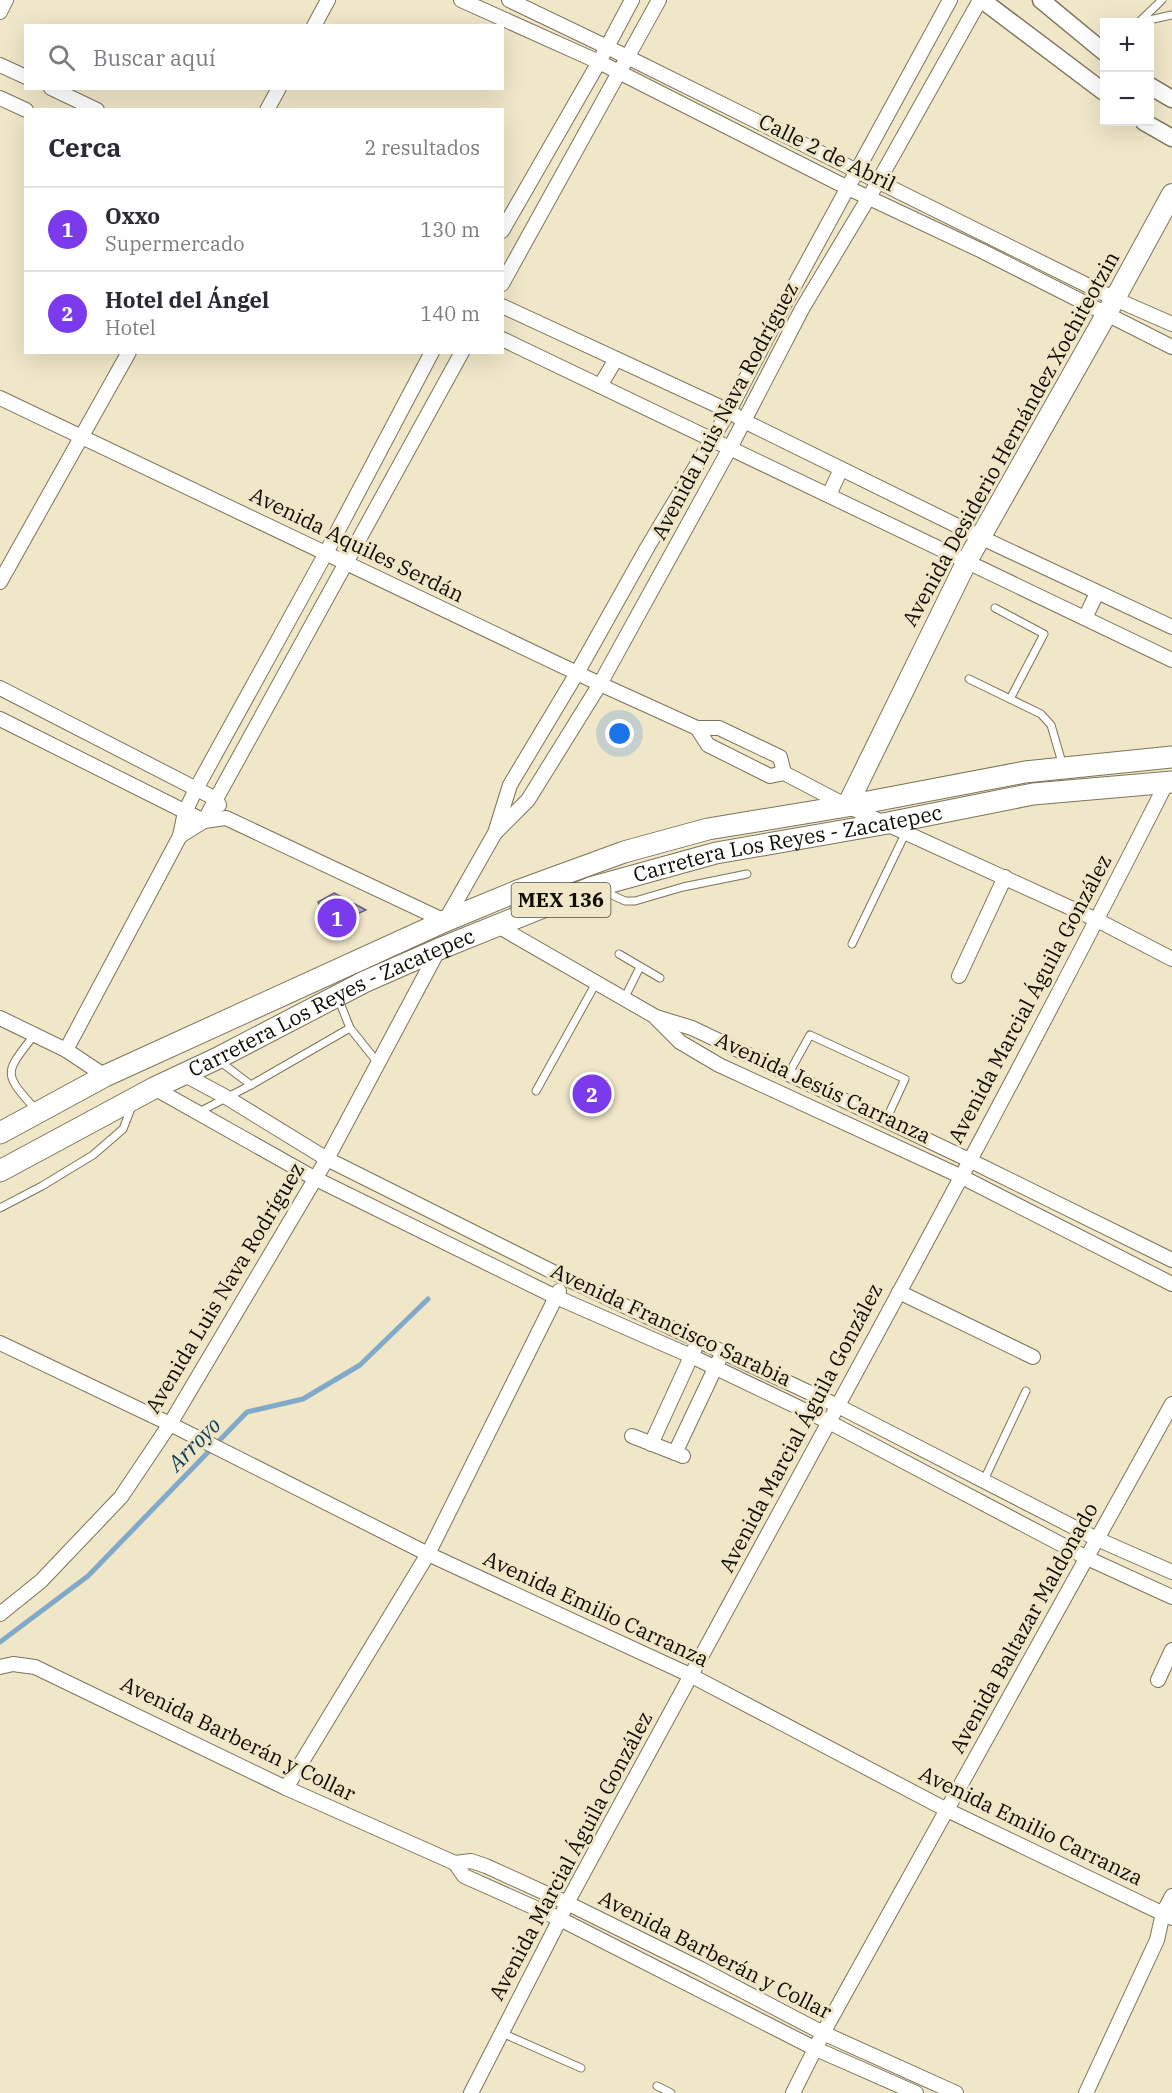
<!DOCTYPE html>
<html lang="es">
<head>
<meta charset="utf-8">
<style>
	:root { --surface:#fff; --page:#f7f7f7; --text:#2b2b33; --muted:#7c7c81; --line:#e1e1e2; --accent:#7c3aed }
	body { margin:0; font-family:"IBM Plex Serif",serif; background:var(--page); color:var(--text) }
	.controls { position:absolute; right:18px; top:18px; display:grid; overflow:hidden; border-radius:0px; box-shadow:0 6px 24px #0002 }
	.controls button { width:54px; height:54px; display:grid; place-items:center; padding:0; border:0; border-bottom:2px solid var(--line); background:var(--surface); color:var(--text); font:30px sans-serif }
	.you { position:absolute; left:620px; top:734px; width:21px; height:21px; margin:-15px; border:4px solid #fff; border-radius:50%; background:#1a73e8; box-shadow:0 0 0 9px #1a73e833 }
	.badge { display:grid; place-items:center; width:39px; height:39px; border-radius:50%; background:var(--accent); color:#fff; font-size:20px; font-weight:700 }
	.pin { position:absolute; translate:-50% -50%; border:3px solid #fff; box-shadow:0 2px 6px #0006 }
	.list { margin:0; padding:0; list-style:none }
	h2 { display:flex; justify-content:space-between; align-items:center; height:78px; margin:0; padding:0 24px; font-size:26px }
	h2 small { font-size:20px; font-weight:400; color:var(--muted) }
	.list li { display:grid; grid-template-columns:39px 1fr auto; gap:18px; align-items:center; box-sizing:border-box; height:84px; padding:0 24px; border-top:2px solid var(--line) }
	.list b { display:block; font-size:22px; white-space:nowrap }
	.list p { margin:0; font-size:20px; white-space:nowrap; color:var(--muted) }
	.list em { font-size:20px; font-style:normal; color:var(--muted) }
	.icon { flex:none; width:33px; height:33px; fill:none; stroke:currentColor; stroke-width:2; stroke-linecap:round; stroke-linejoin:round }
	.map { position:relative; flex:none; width:1172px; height:2093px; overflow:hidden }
	.search { position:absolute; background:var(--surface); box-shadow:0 6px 24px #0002; left:24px; top:24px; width:480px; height:66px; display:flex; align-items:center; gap:15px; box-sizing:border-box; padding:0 21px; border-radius:0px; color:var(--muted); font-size:22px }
	.panel { position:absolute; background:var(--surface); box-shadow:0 6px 24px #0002; left:24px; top:108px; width:480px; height:246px; border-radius:0px }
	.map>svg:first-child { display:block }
</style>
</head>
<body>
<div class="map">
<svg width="1172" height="2093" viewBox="0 0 1172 2093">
	<rect width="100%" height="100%" fill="#f0e7c9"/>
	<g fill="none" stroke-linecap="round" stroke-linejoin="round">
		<polyline stroke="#81a9c9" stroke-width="5" points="0,1642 88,1576 247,1412 303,1399 360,1365 428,1299"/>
	</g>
	<polygon fill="#b8a9d4" stroke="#6b627b" stroke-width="1.5" points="334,893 366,910 330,926 318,902"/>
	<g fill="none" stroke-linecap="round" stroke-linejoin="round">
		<defs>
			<g id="service">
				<polyline points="1139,22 1162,0"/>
				<polyline points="1140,22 1172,15"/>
				<polyline points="995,608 1044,634 1010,699"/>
				<polyline points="969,679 1041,714 1051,725 1063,766"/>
				<polyline points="601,890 625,901 635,901 683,887 747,874"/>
				<polyline points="852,944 906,832"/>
				<polyline points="619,954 660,978"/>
				<polyline points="624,999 640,967"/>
				<polyline points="350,1028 378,1063"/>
				<path d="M35 1034C4 1074 2 1072 37 1111"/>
				<polyline points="218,1060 251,1085 350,1028 338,998"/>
				<polyline points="789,1073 810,1035 905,1079 886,1120"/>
				<polyline points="536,1091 596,983"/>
				<polyline points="199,1112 251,1085"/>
				<polyline points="0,1208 42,1186 93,1155 123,1129 132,1106"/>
				<polyline points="984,1480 1026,1391"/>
				<polyline points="502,2033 581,2068"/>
				<polyline points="657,2086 671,2093"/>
			</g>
			<g id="minor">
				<polyline points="461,0 599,62 848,188 982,251 1172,347"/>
				<polyline points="509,0 607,47 1115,299 1172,324"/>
				<polyline points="0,12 6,0"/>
				<polyline points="314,26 328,0"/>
				<polyline points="0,65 26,77"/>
				<polyline points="51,88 97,110"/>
				<polyline points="0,98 26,110"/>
				<polyline points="267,110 279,88"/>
				<polyline points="502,231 599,62 632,0"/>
				<polyline points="502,284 659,0"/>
				<polyline points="502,306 729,411 744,421 980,537 1172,627"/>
				<polyline points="502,339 1172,660"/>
				<polyline points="600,386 616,359"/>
				<polyline points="0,398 600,684 697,728 719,728 780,757 784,773"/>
				<polyline points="829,495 841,469"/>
				<polyline points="0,582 129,352"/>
				<polyline points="1085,618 1097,593"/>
				<polyline points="0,688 216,799 219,805"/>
				<polyline points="0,719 204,821 226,818 445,921 495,833 510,785 577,673 647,548 729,411 786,301 950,0"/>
				<polyline points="697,728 708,745 770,776 784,773 847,806 1097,920 1172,959"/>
				<polyline points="496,832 528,800 600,684 730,448 802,309 878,182 980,0"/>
				<polyline points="180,836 204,821 462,352"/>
				<polyline points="496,925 656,1017 692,1028 969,1160 1172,1260"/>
				<polyline points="959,976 1005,877"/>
				<polyline points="0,1018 66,1050 105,1076"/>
				<polyline points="657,1019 680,1042 719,1065 960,1176 1172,1284"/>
				<polyline points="66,1050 180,836 185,812 196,789 326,553 432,352"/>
				<polyline points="183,1074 226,1097 327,1159 565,1278 838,1406 1097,1539 1172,1572"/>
				<polyline points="154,1088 314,1178 556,1297 691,1356 829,1422 1087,1558 1172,1597"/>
				<polyline points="899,1292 1033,1357"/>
				<polyline points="0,1343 170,1424 428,1554 690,1675 947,1810 1172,1918"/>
				<polyline points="632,1436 683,1456"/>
				<polyline points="651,1444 695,1348"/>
				<polyline points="675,1453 719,1360"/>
				<polyline points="0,1614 41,1581 121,1497 170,1424 327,1159 439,949"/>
				<polyline points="0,1667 13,1664 35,1667 286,1788 455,1863 464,1876 560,1919 816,2049 916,2093"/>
				<polyline points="1158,1680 1172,1650"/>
				<polyline points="286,1788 428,1554 559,1291"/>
				<polyline points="455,1863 471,1861 486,1866 567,1903 701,1969 823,2033 956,2093"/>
				<path d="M471 2093 560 1919 567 1903C769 1530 976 1160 1167 782"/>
				<polyline points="793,2093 823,2033 1172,1404"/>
				<polyline points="1086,2093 1157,1940 1163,1913 1172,1896"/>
			</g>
			<g id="tertiary">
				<polyline points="982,0 1104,92"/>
				<polyline points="1041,0 1104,52"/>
				<polyline points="1150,86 1172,99"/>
				<polyline points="1144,122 1172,138"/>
			</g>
			<polyline id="secondary" points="847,806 967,561 1106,315 1172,194"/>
			<g id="primary">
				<polyline points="0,1133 105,1076 445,921 520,890 624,852 708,829 847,806 1025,772 1172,757"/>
				<path id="s1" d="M0 1171 154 1088 216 1059 364 982 439 949 593 887 716 853 888 823 1033 794 1172 782"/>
			</g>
		</defs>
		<use href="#service" stroke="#7c7459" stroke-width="9"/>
		<use href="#minor" stroke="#7c7459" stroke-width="16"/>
		<use href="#tertiary" stroke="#7c7459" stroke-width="19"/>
		<use href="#secondary" stroke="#7c7459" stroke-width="22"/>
		<use href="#primary" stroke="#7c7459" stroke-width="23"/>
		<use href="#service" stroke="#fff" stroke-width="7"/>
		<use href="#minor" stroke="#fff" stroke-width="14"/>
		<use href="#tertiary" stroke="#fff" stroke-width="16"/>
		<use href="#secondary" stroke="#fff" stroke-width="20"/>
		<use href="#primary" stroke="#fff" stroke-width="21"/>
	</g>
	<g text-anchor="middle" stroke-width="6" stroke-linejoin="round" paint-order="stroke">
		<rect fill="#f0e7c9" stroke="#524e3f" stroke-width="1.5" x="511.5" y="883" width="99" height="34" rx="4.5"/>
		<g font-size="20" font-weight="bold" fill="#0f0c04">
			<text x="561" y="907">MEX 136</text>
		</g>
		<g font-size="21" fill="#0f0c04" stroke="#f0e7c9">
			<text transform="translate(827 153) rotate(26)" y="7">Calle 2 de Abril</text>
			<text transform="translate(725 411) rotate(-62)" y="7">Avenida Luis Nava Rodríguez</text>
			<text transform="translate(1011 439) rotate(-61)" y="7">Avenida Desiderio Hernández Xochiteotzin</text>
			<text transform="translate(357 545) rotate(26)" y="7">Avenida Aquiles Serdán</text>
			<text dy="7" stroke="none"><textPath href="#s1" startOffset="858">Carretera Los Reyes - Zacatepec</textPath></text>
			<text transform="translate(1030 999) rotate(-62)" y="7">Avenida Marcial Águila González</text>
			<text dy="7" stroke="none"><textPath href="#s1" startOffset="372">Carretera Los Reyes - Zacatepec</textPath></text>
			<text transform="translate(823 1088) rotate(25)" y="7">Avenida Jesús Carranza</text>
			<text transform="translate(225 1288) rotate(-59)" y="7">Avenida Luis Nava Rodríguez</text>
			<text transform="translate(671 1325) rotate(25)" y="7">Avenida Francisco Sarabia</text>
			<text transform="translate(801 1428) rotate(-62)" y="7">Avenida Marcial Águila González</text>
			<text transform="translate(596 1609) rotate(25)" y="7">Avenida Emilio Carranza</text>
			<text transform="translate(1024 1628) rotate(-61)" y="7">Avenida Baltazar Maldonado</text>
			<text transform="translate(238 1739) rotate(26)" y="7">Avenida Barberán y Collar</text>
			<text transform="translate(1031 1826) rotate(26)" y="7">Avenida Emilio Carranza</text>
			<text transform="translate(571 1856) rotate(-62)" y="7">Avenida Marcial Águila González</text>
			<text transform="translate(715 1955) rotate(27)" y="7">Avenida Barberán y Collar</text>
		</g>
		<g font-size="22" font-style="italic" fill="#0d3d5d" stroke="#f0e7c9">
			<text transform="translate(194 1444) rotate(-46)" y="8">Arroyo</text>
		</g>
	</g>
</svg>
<div class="controls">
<button>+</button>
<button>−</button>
</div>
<div class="you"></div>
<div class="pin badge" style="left:337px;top:918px">1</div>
<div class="pin badge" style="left:592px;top:1094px">2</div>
<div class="search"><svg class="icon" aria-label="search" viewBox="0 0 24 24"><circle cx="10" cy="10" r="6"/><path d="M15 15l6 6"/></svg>Buscar aquí</div>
<section class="panel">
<h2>Cerca<small>2 resultados</small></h2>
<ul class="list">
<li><span class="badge">1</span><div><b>Oxxo</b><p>Supermercado</p></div><em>130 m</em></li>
<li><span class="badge">2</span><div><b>Hotel del Ángel</b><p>Hotel</p></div><em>140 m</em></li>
</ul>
</section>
</div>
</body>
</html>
